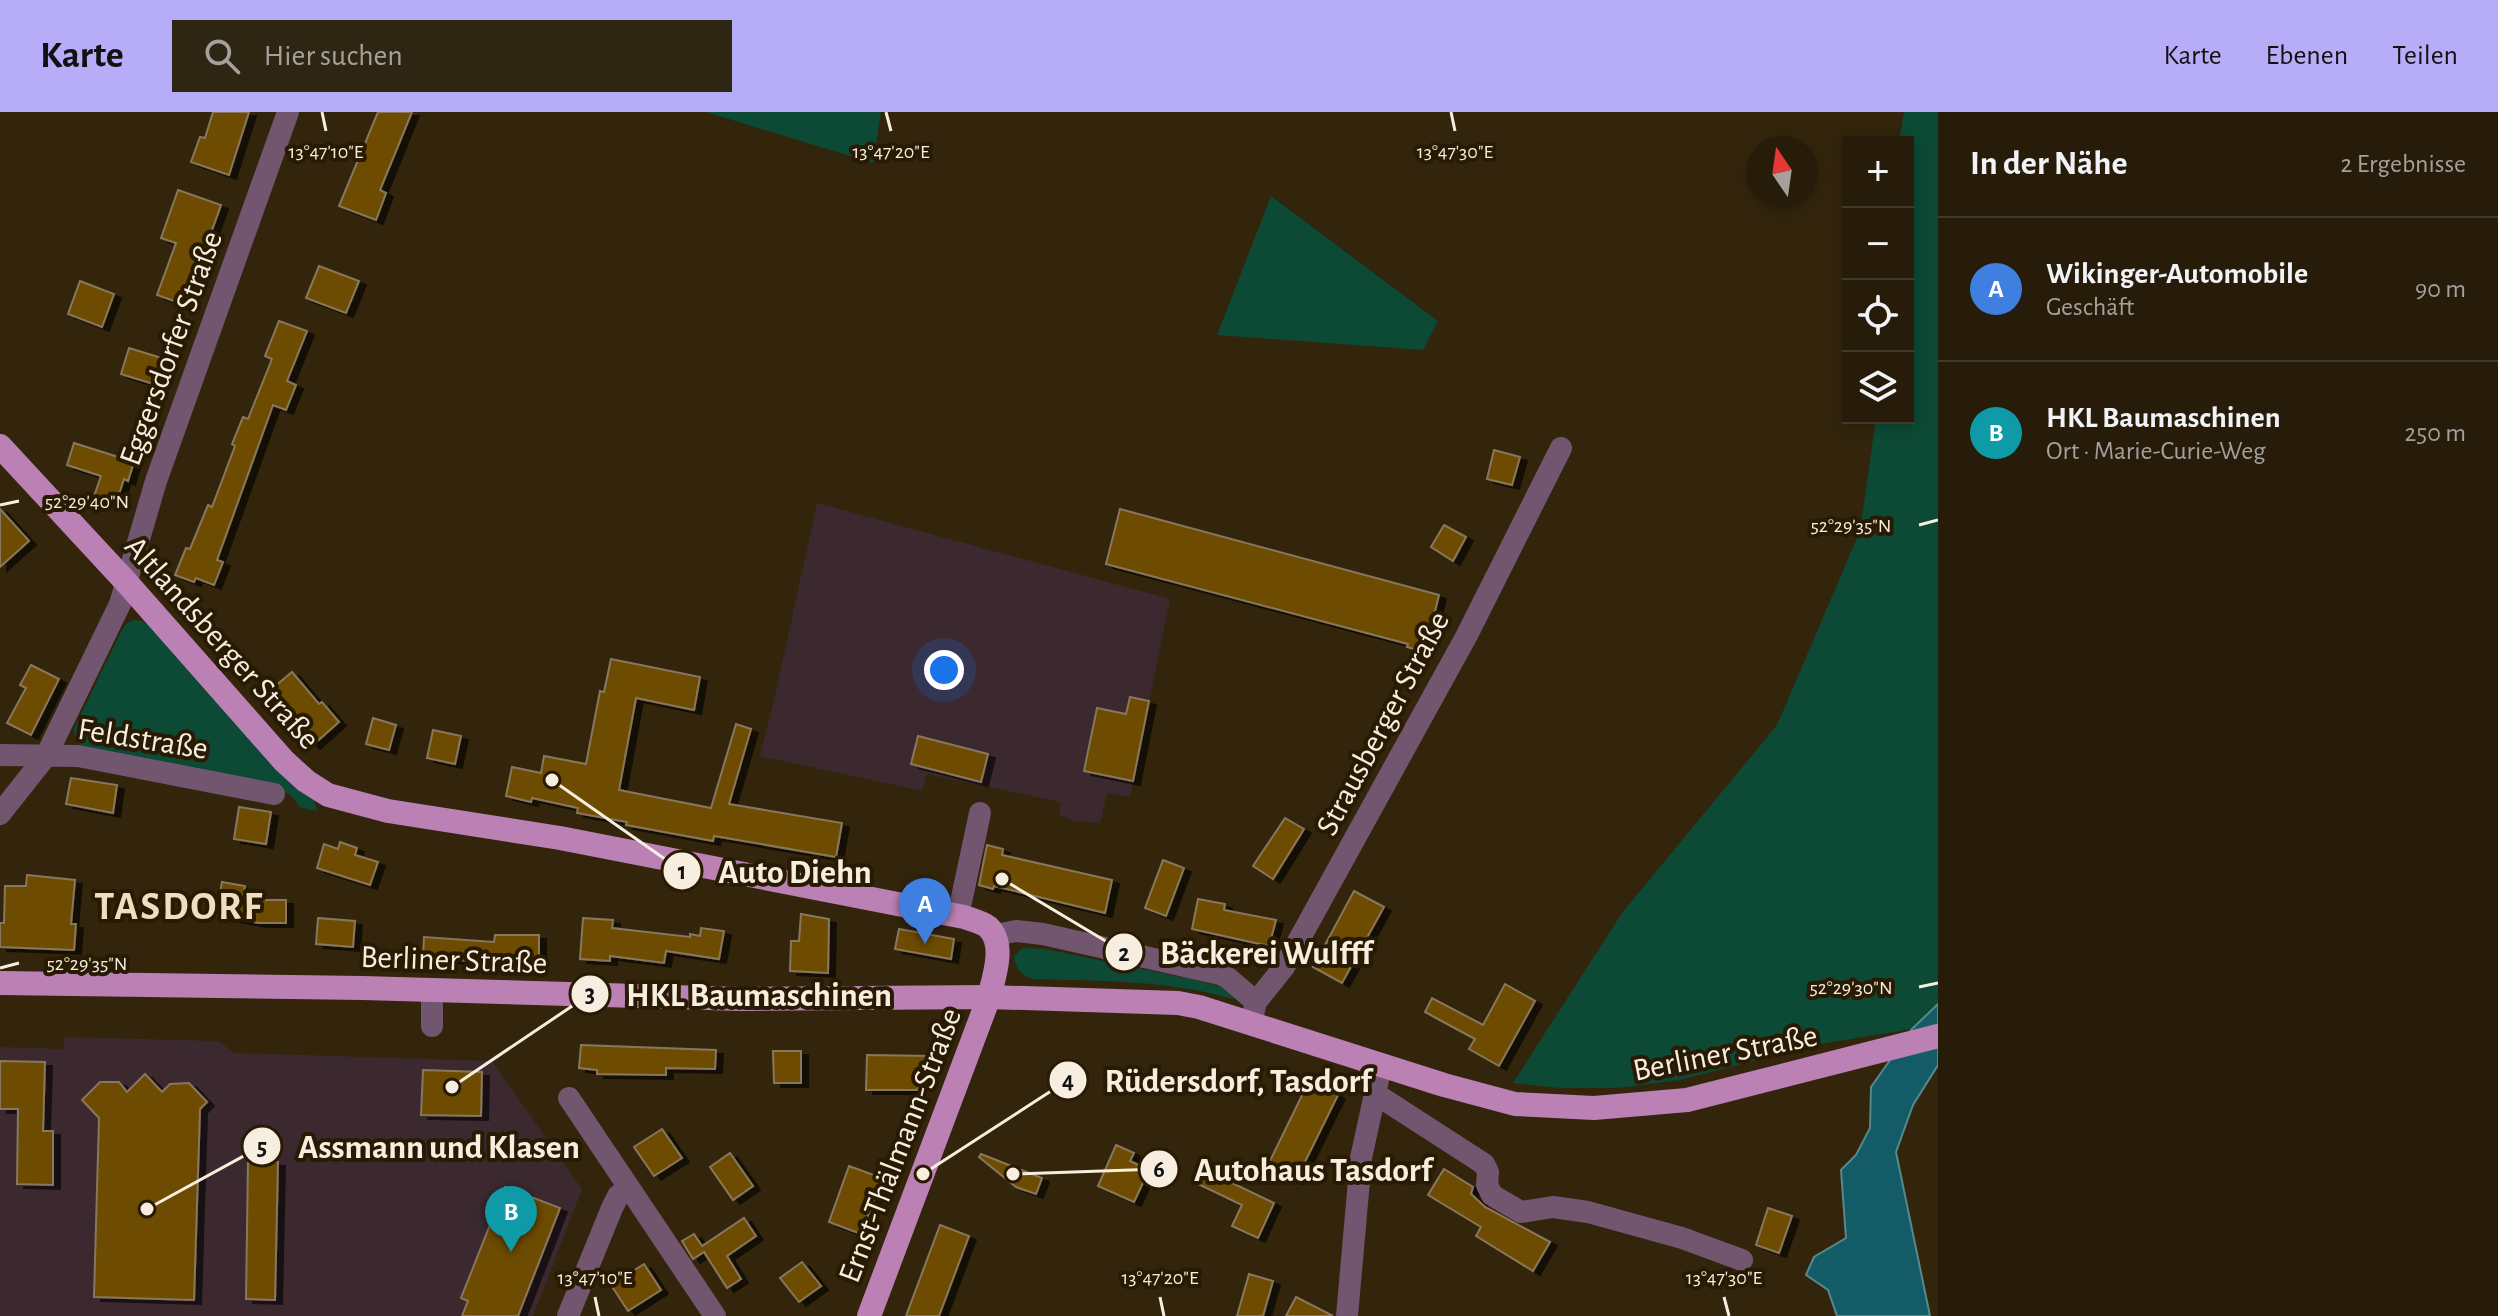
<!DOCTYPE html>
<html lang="de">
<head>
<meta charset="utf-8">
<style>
	:root { --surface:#261c09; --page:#2e2512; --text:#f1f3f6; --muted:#a4a19c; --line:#423a2a; --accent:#b6acf8 }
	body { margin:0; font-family:"Alegreya Sans",sans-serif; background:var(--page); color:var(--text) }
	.controls { position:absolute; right:24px; top:24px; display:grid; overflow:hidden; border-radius:0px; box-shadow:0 4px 12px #0003 }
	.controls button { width:72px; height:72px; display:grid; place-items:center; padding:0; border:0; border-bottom:2px solid var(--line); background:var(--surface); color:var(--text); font:40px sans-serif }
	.compass { position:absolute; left:1746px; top:24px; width:72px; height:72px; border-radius:50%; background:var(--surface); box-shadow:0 4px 12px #0003; rotate:347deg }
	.you { position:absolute; left:944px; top:558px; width:28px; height:28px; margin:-20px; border:6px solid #fff; border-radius:50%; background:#1a73e8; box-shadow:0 0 0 12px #1a73e833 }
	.badge { display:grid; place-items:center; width:52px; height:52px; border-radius:50%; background:var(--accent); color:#fff; font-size:26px; font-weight:700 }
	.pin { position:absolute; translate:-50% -66px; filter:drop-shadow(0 2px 4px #0008) }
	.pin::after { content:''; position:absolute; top:42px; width:28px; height:24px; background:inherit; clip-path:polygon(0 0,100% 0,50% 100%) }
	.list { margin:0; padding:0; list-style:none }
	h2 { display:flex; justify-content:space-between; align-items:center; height:104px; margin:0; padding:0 32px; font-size:34px }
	h2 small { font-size:26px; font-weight:400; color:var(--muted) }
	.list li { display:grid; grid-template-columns:52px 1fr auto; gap:24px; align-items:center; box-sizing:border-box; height:144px; padding:0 32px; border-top:2px solid var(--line) }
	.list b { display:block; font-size:30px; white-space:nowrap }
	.list p { margin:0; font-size:26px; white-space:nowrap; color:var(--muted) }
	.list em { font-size:26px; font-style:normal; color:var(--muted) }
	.icon { flex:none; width:44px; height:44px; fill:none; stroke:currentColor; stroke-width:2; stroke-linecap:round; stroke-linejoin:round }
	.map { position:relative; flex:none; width:1938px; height:1204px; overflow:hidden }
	header { display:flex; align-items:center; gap:48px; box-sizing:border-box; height:112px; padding:0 40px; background:var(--accent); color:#111 }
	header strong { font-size:38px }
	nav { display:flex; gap:44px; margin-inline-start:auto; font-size:28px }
	.search { width:560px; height:72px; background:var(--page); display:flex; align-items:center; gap:20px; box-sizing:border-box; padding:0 28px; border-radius:0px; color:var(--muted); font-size:30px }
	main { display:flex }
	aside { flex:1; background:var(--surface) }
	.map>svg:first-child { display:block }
</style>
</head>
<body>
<header>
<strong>Karte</strong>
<div class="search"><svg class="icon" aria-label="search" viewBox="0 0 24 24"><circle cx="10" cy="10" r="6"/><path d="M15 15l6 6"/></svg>Hier suchen</div>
<nav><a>Karte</a><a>Ebenen</a><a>Teilen</a></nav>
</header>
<main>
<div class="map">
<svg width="1938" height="1204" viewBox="0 0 1938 1204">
	<defs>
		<filter id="shadow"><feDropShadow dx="7" dy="4" stdDeviation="0" flood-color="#0009"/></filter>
	</defs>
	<rect width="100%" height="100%" fill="#33250c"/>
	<g fill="#3b292f">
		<polygon points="817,391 1170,487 1130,685 1107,681 1100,711 1074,709 1059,703 1061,690 927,662 922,679 760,644 777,575"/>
		<polygon points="64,925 218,929 235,941 492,949 582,1077 533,1204 0,1204 0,935 64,937"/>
	</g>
	<g fill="#0c4a35">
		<polygon points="706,0 881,0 873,51"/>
		<polygon points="1904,0 1938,0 1938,892 1912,917 1814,933 1680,968 1617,976 1560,976 1513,971 1622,801 1777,613 1860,419 1876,306 1908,306 1908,30 1899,30"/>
		<polygon points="1271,84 1438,209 1423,238 1217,223"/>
		<path d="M134 508 142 509 150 513 313 685 317 699 299 695C294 681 279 677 266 672L85 637C77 631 74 626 74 616L122 518 127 511Z"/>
		<path d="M1023 836 1045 837 1196 868 1222 875 1236 883 1233 887C1168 868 1100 869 1033 867 1020 863 1016 857 1014 844Z"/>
	</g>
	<polygon fill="#135c67" stroke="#57888b" stroke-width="2" points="1938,892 1938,953 1913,993 1896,1040 1930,1204 1837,1204 1828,1178 1806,1163 1814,1145 1846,1126 1841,1058 1856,1043 1870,1016 1871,975 1912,917"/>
	<g fill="#6d4b00" stroke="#88775d" stroke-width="2" filter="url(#shadow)">
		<polygon points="213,0 249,0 229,63 191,50 200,25 205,26"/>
		<polygon points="378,0 412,0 380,78 386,81 376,108 339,94"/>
		<polygon points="178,78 221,93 197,160 200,162 188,194 157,183 176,131 161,126"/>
		<polygon points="319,154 359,169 346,201 306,186"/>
		<polygon points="80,169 114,182 102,215 68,202"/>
		<polygon points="279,209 307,219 287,269 296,273 286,298 273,293 217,448 223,450 214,473 196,466 194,470 175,463 186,436 190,437 208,393 212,395 235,334 232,332 243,305 248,307 272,247 265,244"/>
		<polygon points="129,236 168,248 160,274 121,262"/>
		<polygon points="74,331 134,350 128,369 124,367 118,385 109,382 91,393 101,364 67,353"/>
		<polygon points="1494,338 1520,345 1512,373 1487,367"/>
		<polygon points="0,397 29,429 0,455"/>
		<polygon points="1120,397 1439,483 1425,540 1407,535 1408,532 1106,452"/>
		<polygon points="1444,413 1466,425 1453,449 1431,435"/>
		<polygon points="611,547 700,565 694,598 636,586 619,678 711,696 736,612 751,617 729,692 842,711 836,745 714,724 713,729 626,713 627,710 577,701 578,696 532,686 531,690 506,684 512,655 541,661 544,644 586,652 600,579 604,580"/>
		<polygon points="31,553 59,567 31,623 7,611 26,576 20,573"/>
		<polygon points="292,560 319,592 322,590 339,610 313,633 267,581"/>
		<polygon points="1130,585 1149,589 1133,669 1084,659 1097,596 1126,602"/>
		<polygon points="373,606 396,613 389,638 366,632"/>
		<polygon points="433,618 461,624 455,652 427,646"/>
		<polygon points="918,624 988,642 981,670 911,652"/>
		<polygon points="71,666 117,673 113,701 66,692"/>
		<polygon points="239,695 271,700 266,732 234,727"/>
		<polygon points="1285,706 1304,717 1273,767 1253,754"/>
		<polygon points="340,730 357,736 355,743 378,750 370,773 317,756 324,732 338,737"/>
		<polygon points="987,733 1003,737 1002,743 1112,768 1105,801 994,774 993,777 979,773"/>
		<polygon points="1163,748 1184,756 1166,804 1145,796"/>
		<polygon points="27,763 75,768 71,812 76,812 74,838 0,835 0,811 4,811 5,774 26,774"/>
		<polygon points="222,770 245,774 242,788 286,788 286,811 259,811 216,803"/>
		<polygon points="1354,779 1384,795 1342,871 1313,855"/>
		<polygon points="1198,787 1225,792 1224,798 1276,808 1269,834 1192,817"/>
		<polygon points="801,802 829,807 828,861 790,859 791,829 799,829"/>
		<polygon points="318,806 355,809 353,835 316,832"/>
		<polygon points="583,806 613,808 612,816 690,825 690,822 700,824 701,816 724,819 719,847 666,839 664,851 610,844 610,849 580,847"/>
		<polygon points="899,817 954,827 951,847 895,837"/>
		<polygon points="495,823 539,823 539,850 482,850 423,845 424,825 494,830"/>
		<polygon points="1505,872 1535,889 1499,954 1469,937 1475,927 1425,900 1432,886 1483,913"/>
		<polygon points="581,933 716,938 715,957 666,956 666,963 597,962 597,958 579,956"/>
		<polygon points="773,939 801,939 801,971 774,971"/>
		<polygon points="867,943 932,944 917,978 866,978"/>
		<polygon points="0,949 45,950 43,1019 53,1019 53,1073 17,1072 18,997 0,997"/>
		<polygon points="423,958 482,960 481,1004 421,1003"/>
		<polygon points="145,962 162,980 170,972 189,971 207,990 200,997 194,1188 94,1185 99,1006 82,988 100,970 119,970 127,980"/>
		<polygon points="1309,969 1338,983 1296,1068 1267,1055"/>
		<polygon points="662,1017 682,1046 654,1064 634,1035"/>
		<polygon points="1116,1033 1134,1041 1130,1049 1149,1058 1134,1090 1098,1074"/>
		<polygon points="730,1041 753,1074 733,1088 710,1055"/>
		<polygon points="981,1042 1042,1066 1036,1082 1016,1075 979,1045"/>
		<polygon points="248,1049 278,1050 275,1188 246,1187"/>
		<polygon points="849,1054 882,1066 861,1122 829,1110"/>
		<polygon points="1199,1055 1274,1091 1258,1126 1232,1114 1242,1093 1192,1069"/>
		<polygon points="1444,1057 1473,1075 1471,1082 1485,1095 1550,1130 1533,1159 1476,1124 1481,1115 1428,1083"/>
		<polygon points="505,1075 560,1096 518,1204 462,1204 468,1189 461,1186"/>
		<polygon points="1768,1096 1792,1104 1779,1141 1756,1133"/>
		<polygon points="744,1106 756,1124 727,1144 741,1167 727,1176 704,1140 693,1147 682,1129 694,1122 702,1134"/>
		<polygon points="940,1113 969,1124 939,1204 906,1204"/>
		<polygon points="802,1150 821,1174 799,1190 780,1166"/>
		<polygon points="644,1152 661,1178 628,1199 611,1173"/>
		<polygon points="1249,1162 1273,1169 1263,1204 1237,1204"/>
		<polygon points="1296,1185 1333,1204 1286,1204"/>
	</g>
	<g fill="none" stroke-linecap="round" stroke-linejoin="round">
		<g stroke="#72556e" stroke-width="22">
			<polyline points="0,643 78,644 274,682"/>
			<polyline points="0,702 46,644 120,492 156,369 288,0"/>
			<polyline points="958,804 980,701"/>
			<polyline points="995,823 1016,819 1043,822 1220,862 1228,866 1256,890"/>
			<polyline points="1251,911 1256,890 1284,855 1467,523 1561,336"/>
			<polyline points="432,914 432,878"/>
			<polyline points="1374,981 1484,1052 1488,1060 1487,1073 1492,1083 1521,1100 1553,1095 1588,1100 1682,1126 1742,1148"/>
			<polyline points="569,986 715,1204"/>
			<polyline points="568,1204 612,1096 618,1084 629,1076"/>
			<polyline points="1347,1204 1361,1046 1378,968"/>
		</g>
		<g stroke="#bb81b4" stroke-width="24">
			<path d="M0 334 127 471 284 649 306 669 328 683 388 699 560 726 964 805C972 808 982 810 988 815 1006 832 994 865 989 885L869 1204"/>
			<polyline points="0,871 363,876 742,887 989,885 1178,891 1199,895 1444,973 1515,992 1594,996 1687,988 1938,924"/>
		</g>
	</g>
	<path fill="none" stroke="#f7eedf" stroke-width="3" d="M322 0 326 19M886 0 891 19M1451 0 1455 19M0 393 19 389M1919 413 1938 408M0 856 19 851M1919 875 1938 871M595 1185 599 1204M1160 1185 1164 1204M1724 1185 1729 1204"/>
	<g text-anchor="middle" stroke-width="8" stroke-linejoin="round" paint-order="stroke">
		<g font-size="32" fill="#f7eedf" stroke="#291b03">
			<text transform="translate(170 236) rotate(-70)" y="11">Eggersdorfer Straße</text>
			<text transform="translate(223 530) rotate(48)" y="11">Altlandsberger Straße</text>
			<text transform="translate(1382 611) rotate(-62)" y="11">Strausberger Straße</text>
			<text transform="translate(143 626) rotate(9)" y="11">Feldstraße</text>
			<text transform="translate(454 847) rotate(2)" y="11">Berliner Straße</text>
			<text transform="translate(1725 940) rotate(-11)" y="11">Berliner Straße</text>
			<text transform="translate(899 1033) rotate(-69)" y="11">Ernst-Thälmann-Straße</text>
		</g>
		<g font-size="40" font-weight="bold" letter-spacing="2" fill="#f1dec1" stroke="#291b03">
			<text x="179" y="807">TASDORF</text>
		</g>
	</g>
	<g font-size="20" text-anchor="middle" fill="#f7eedf" stroke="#291b03" stroke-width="8" stroke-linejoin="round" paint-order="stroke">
		<text x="326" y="46">13°47'10"E</text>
		<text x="891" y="46">13°47'20"E</text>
		<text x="1455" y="46">13°47'30"E</text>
		<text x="87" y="396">52°29'40"N</text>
		<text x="1851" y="420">52°29'35"N</text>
		<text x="87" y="858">52°29'35"N</text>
		<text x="1851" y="882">52°29'30"N</text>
		<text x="595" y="1172">13°47'10"E</text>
		<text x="1160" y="1172">13°47'20"E</text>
		<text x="1724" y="1172">13°47'30"E</text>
	</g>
	<path fill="none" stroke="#f7eedf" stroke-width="3" d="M552 668L682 759M1002 767L1124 840M452 975L590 882M923 1062L1068 968M147 1097L262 1034M1013 1062L1159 1057"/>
	<g fill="#f7eedf" stroke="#291b03" stroke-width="3">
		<circle cx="552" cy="668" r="8"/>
		<circle cx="1002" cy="767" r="8"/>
		<circle cx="452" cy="975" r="8"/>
		<circle cx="923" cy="1062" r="8"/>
		<circle cx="147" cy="1097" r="8"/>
		<circle cx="1013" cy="1062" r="8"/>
		<circle cx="682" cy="759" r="20"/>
		<circle cx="1124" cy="840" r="20"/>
		<circle cx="590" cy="882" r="20"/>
		<circle cx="1068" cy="968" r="20"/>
		<circle cx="262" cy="1034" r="20"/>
		<circle cx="1159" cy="1057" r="20"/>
	</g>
	<g font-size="24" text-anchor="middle" font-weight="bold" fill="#111">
		<text x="682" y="767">1</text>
		<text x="1124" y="849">2</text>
		<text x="590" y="890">3</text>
		<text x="1068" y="976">4</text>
		<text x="262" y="1043">5</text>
		<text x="1159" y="1065">6</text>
	</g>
	<g font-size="34" text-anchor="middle" font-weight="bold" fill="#f7eedf" stroke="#291b03" stroke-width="8" stroke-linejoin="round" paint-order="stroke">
		<text x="795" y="771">Auto Diehn</text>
		<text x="1266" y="852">Bäckerei Wulfff</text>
		<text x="759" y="894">HKL Baumaschinen</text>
		<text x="1238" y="980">Rüdersdorf, Tasdorf</text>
		<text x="439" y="1046">Assmann und Klasen</text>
		<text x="1313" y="1069">Autohaus Tasdorf</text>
	</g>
</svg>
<div class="controls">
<button>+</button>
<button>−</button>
<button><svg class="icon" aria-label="locate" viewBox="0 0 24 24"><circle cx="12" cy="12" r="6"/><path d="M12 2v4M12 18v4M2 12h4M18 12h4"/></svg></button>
<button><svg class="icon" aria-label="layers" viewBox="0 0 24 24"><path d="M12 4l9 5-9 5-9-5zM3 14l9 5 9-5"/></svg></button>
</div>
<svg class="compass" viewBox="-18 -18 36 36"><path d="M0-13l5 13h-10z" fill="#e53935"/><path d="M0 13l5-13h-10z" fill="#a4a19c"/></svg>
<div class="you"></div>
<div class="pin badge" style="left:925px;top:832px;background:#3f7fe0">A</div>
<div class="pin badge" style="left:511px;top:1140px;background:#0f9aa8">B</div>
</div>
<aside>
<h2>In der Nähe<small>2 Ergebnisse</small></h2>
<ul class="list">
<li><span class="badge" style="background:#3f7fe0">A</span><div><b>Wikinger-Automobile</b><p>Geschäft</p></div><em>90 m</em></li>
<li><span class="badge" style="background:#0f9aa8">B</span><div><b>HKL Baumaschinen</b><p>Ort · Marie-Curie-Weg</p></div><em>250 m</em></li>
</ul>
</aside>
</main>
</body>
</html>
